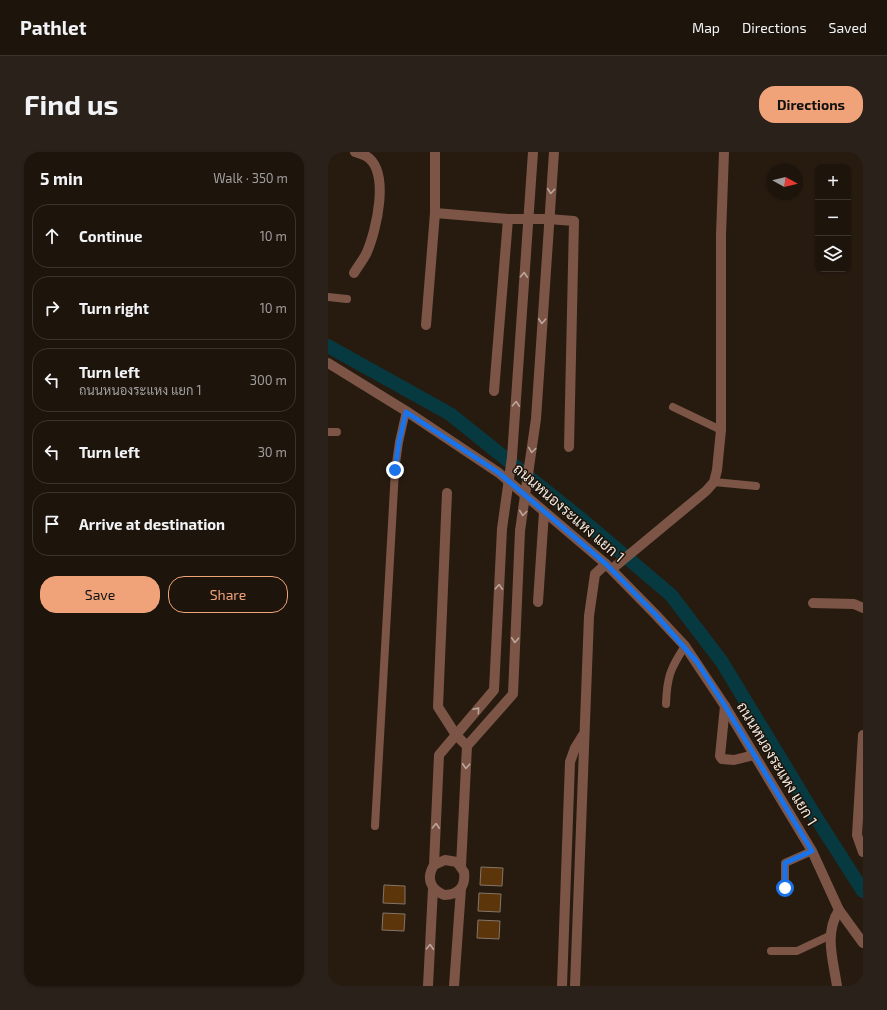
<!DOCTYPE html>
<html lang="en">
<head>
<meta charset="utf-8">
<style>
	:root { --surface:#1d140c; --page:#2a211a; --text:#f1f3f6; --muted:#a09e9d; --line:#3b332d; --accent:#f0a279 }
	body { margin:0; font-family:"Exo 2",Sarabun,sans-serif; background:var(--page); color:var(--text) }
	.controls { position:absolute; right:12px; top:12px; display:grid; overflow:hidden; border-radius:8px; box-shadow:0 1px 3px #0004 }
	.controls button { width:36px; height:36px; display:grid; place-items:center; padding:0; border:0; border-bottom:1px solid var(--line); background:var(--surface); color:var(--text); font:20px sans-serif }
	.compass { position:absolute; left:439px; top:12px; width:36px; height:36px; border-radius:50%; background:var(--surface); box-shadow:0 1px 3px #0004; rotate:98deg }
	.stop { position:absolute; width:12px; height:12px; margin:-9px; border:3px solid #1a73e8; border-radius:50%; background:#fff }
	.stop.end { background:#1a73e8; border-color:#fff; box-shadow:0 1px 4px #0008 }
	.list { margin:0; padding:0; list-style:none }
	h2 { display:flex; justify-content:space-between; align-items:center; height:52px; margin:0; padding:0 16px; font-size:17px }
	h2 small { font-size:13px; font-weight:400; color:var(--muted) }
	.list li { display:grid; grid-template-columns:26px 1fr auto; gap:12px; align-items:center; box-sizing:border-box; height:64px; margin:0 8px 8px; padding:0 8px; border:1px solid var(--line); border-radius:16px }
	.list b { display:block; font-size:15px; white-space:nowrap }
	.list p { margin:0; font-size:13px; white-space:nowrap; color:var(--muted) }
	.list em { font-size:13px; font-style:normal; color:var(--muted) }
	.actions { display:flex; gap:8px; padding:12px 16px }
	.actions a { flex:1; padding:9px 0; border:1px solid var(--accent); border-radius:16px; text-align:center; font-size:14px; color:var(--accent) }
	.actions .main { background:var(--accent); color:#111 }
	.icon { flex:none; width:22px; height:22px; fill:none; stroke:currentColor; stroke-width:2; stroke-linecap:round; stroke-linejoin:round }
	.map { position:relative; flex:none; width:535px; height:834px; overflow:hidden; border-radius:16px }
	header { display:flex; align-items:center; gap:24px; box-sizing:border-box; height:56px; padding:0 20px; background:var(--surface); border-bottom:1px solid var(--line) }
	header strong { font-size:19px }
	nav { display:flex; gap:22px; margin-inline-start:auto; font-size:14px }
	.intro { display:flex; align-items:center; justify-content:space-between; box-sizing:border-box; height:96px; padding:0 24px }
	h1 { margin:0; font-size:28px }
	.button { padding:10px 18px; border-radius:16px; background:var(--accent); color:#111; font-size:14px; font-weight:700 }
	main { display:flex; gap:24px; padding:0 24px }
	aside { flex:1; background:var(--surface); border-radius:16px; box-shadow:0 1px 3px #0004 }
	.map>svg:first-child { display:block }
</style>
</head>
<body>
<header>
<strong>Pathlet</strong>
<nav><a>Map</a><a>Directions</a><a>Saved</a></nav>
</header>
<div class="intro"><h1>Find us</h1><a class="button">Directions</a></div>
<main>
<aside>
<h2>5 min<small>Walk · 350 m</small></h2>
<ul class="list">
<li><svg class="icon" aria-label="ahead" viewBox="0 0 24 24"><path d="M12 20V5M6 11l6-6 6 6"/></svg><div><b>Continue</b></div><em>10 m</em></li>
<li><svg class="icon" aria-label="right" viewBox="0 0 24 24"><path d="M7 20v-9h11M14 6l5 5-5 5"/></svg><div><b>Turn right</b></div><em>10 m</em></li>
<li><svg class="icon" aria-label="left" viewBox="0 0 24 24"><path d="M17 20v-9H6M10 6l-5 5 5 5"/></svg><div><b>Turn left</b><p>ถนนหนองระแหง แยก 1</p></div><em>300 m</em></li>
<li><svg class="icon" aria-label="left" viewBox="0 0 24 24"><path d="M17 20v-9H6M10 6l-5 5 5 5"/></svg><div><b>Turn left</b></div><em>30 m</em></li>
<li><svg class="icon" aria-label="arrive" viewBox="0 0 24 24"><path d="M6 21V4h12l-3 4 3 4H6"/></svg><div><b>Arrive at destination</b></div></li>
</ul>
<div class="actions"><a class="main">Save</a><a>Share</a></div>
</aside>
<div class="map">
<svg width="535" height="834" viewBox="0 0 535 834">
	<rect width="100%" height="100%" fill="#271b10"/>
	<g fill="none" stroke-linecap="round" stroke-linejoin="round">
		<polyline stroke="#073941" stroke-width="14" points="0,194 122,262 257,370 343,443 394,510 489,667 535,739"/>
	</g>
	<g fill="#5c350b" stroke="#847568">
		<polygon points="153,715 175,716 174,734 152,733"/>
		<polygon points="56,733 77,734 77,752 55,751"/>
		<polygon points="151,741 173,742 172,760 150,759"/>
		<polygon points="55,761 77,762 76,779 54,778"/>
		<polygon points="150,768 172,769 171,787 149,786"/>
	</g>
	<g fill="none" stroke-linecap="round" stroke-linejoin="round">
		<g stroke="#7c5546" stroke-width="8">
			<polyline points="0,145 19,147"/>
			<polyline points="345,255 393,278"/>
			<polyline points="0,280 9,280"/>
			<polyline points="386,330 428,334"/>
			<path d="M338 552C339 525 342 517 357 494"/>
			<polyline points="47,674 67,318 71,290 78,259"/>
			<polyline points="457,736 457,711 484,699"/>
			<polyline points="443,799 469,799 501,784"/>
		</g>
		<g stroke="#7c5546" stroke-width="10">
			<polyline points="107,0 107,61"/>
			<path d="M26 121C30 114 36 107 39 100 48 79 63 19 38 4 35 2 30 1 27 0"/>
			<polyline points="98,173 107,61 180,67 220,67 246,69 241,295"/>
			<polyline points="0,211 78,259 171,321 278,412 328,463 357,494 397,554 484,699 511,758 535,791"/>
			<polyline points="166,239 180,67"/>
			<polyline points="184,305 205,0"/>
			<polyline points="201,315 208,267 226,0"/>
			<polyline points="119,341 110,555 128,583 139,594"/>
			<polyline points="284,417 378,339 386,330 389,318 393,278 393,83 396,0"/>
			<polyline points="210,450 216,360"/>
			<polyline points="485,451 526,452 535,456"/>
			<polyline points="397,554 392,604 394,607 406,608 426,603"/>
			<polyline points="535,583 529,683 535,700"/>
			<path d="M106 713 117 708 129 710 136 720C138 735 130 743 116 743 102 737 98 726 106 713L111 603 166 538 174 377"/>
			<polyline points="133,714 139,594 185,542 192,379"/>
			<polyline points="100,834 105,736"/>
			<polyline points="126,834 133,737"/>
			<polyline points="234,834 242,610 247,596 255,583"/>
			<polyline points="247,834 261,464 267,422 278,412"/>
			<path d="M509 834C505 807 496 782 511 758"/>
		</g>
		<g stroke="#7c5546" stroke-width="10">
			<polyline points="174,377 184,305"/>
			<polyline points="192,379 201,315"/>
		</g>
	</g>
	<defs><path id="oneway-chevron" d="M-2-3.5L2.5 0L-2 3.5" fill="none" stroke-width="1.6" stroke-linecap="round" stroke-linejoin="round"/></defs>
	<g stroke="#bca69b">
		<use href="#oneway-chevron" transform="translate(223 39) rotate(95)"/>
		<use href="#oneway-chevron" transform="translate(196 123) rotate(-87)"/>
		<use href="#oneway-chevron" transform="translate(214 169) rotate(93)"/>
		<use href="#oneway-chevron" transform="translate(188 252) rotate(-87)"/>
		<use href="#oneway-chevron" transform="translate(204 298) rotate(98)"/>
		<use href="#oneway-chevron" transform="translate(195 361) rotate(98)"/>
		<use href="#oneway-chevron" transform="translate(171 435) rotate(-87)"/>
		<use href="#oneway-chevron" transform="translate(187 488) rotate(93)"/>
		<use href="#oneway-chevron" transform="translate(149 558) rotate(-49)"/>
		<use href="#oneway-chevron" transform="translate(138 614) rotate(93)"/>
		<use href="#oneway-chevron" transform="translate(108 674) rotate(-87)"/>
		<use href="#oneway-chevron" transform="translate(102 795) rotate(-87)"/>
	</g>
	<g fill="none" stroke-linecap="round" stroke-linejoin="round">
		<polyline stroke="#1a73e8" stroke-width="5" points="67,318 71,290 78,260 171,321 278,412 328,463 369,510 397,554 484,699 457,711 457,736"/>
	</g>
	<g text-anchor="middle" stroke-width="3" stroke-linejoin="round" paint-order="stroke">
		<g font-size="15" fill="#f0e8e0" stroke="#1d1207">
			<text transform="translate(241 361) rotate(41)" y="5">ถนนหนองระแหง แยก 1</text>
			<text transform="translate(449 612) rotate(59)" y="5">ถนนหนองระแหง แยก 1</text>
		</g>
	</g>
</svg>
<div class="controls">
<button>+</button>
<button>−</button>
<button><svg class="icon" aria-label="layers" viewBox="0 0 24 24"><path d="M12 4l9 5-9 5-9-5zM3 14l9 5 9-5"/></svg></button>
</div>
<svg class="compass" viewBox="-18 -18 36 36"><path d="M0-13l5 13h-10z" fill="#e53935"/><path d="M0 13l5-13h-10z" fill="#a09e9d"/></svg>
<div class="stop" style="left:457px;top:736px"></div>
<div class="stop end" style="left:67px;top:318px"></div>
</div>
</main>
</body>
</html>
